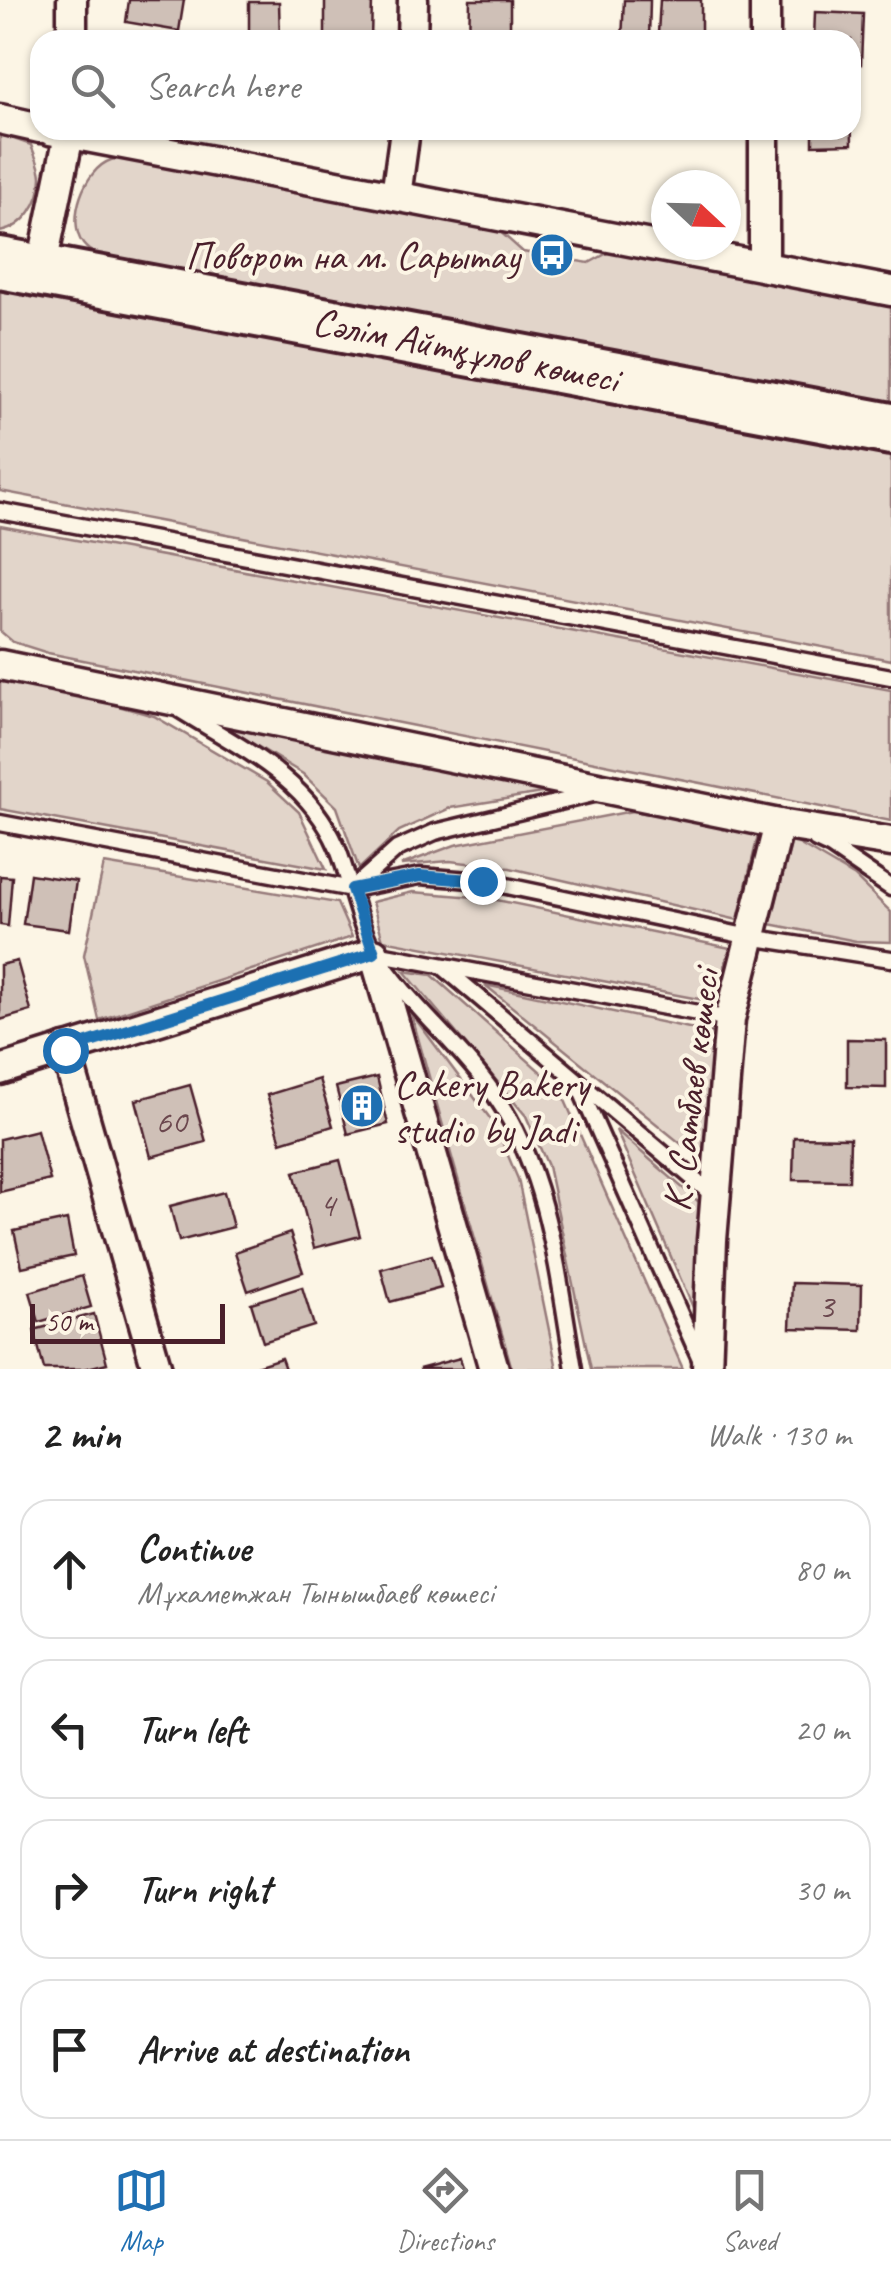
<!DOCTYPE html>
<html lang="en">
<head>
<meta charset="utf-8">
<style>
	:root { --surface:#fff; --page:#f6f6f6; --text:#222; --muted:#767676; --line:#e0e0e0; --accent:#1f6fb2 }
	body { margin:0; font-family:Caveat,sans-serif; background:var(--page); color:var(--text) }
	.compass { position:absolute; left:651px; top:170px; width:90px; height:90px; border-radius:50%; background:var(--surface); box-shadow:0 2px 8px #0004; rotate:112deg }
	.scale { position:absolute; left:30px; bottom:25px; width:195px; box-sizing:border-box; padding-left:10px; border:5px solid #4a1f2b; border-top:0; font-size:28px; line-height:35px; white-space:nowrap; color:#4a1f2b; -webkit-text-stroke:8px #fcf5e5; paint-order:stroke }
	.stop { position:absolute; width:30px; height:30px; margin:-22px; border:8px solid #1f6fb2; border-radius:50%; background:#fff }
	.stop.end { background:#1f6fb2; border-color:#fff; box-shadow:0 2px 10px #0008 }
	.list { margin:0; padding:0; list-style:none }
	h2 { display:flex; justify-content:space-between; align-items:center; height:130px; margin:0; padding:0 40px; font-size:42px }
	h2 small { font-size:32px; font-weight:400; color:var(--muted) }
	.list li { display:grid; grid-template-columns:65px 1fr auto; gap:30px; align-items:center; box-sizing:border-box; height:140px; margin:0 20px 20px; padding:0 20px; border:2px solid var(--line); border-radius:30px }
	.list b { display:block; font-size:38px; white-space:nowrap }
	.list p { margin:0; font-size:32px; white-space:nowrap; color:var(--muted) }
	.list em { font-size:32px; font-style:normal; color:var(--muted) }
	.icon { flex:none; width:55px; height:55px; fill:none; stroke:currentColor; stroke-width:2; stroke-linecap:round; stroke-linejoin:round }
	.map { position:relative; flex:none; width:891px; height:1369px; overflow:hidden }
	.search { position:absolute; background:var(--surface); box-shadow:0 2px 8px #0004; left:30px; right:30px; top:30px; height:110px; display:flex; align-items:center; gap:25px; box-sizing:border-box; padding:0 35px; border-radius:30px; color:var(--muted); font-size:38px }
	.sheet { height:770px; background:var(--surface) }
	nav { display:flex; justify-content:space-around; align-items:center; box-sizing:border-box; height:140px; border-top:2px solid var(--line); background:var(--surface); font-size:28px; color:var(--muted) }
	nav a { display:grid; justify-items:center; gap:5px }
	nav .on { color:var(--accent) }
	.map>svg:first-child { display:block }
</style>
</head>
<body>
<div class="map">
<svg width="891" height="1369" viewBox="0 0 891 1369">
	<rect width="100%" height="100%" fill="#fcf5e5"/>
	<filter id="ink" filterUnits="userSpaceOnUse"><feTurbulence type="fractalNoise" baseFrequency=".01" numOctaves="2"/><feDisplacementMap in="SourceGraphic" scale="20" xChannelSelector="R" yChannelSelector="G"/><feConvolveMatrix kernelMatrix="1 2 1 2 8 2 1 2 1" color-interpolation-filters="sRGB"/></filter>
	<g filter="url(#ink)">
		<g fill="#e2d5ca" stroke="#967a7a" stroke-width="2.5">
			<path d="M0 134 31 145C34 154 41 167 41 177 41 202 25 227 0 232Z"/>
			<path d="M135 158 496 228 523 252 589 263 613 250 891 301V406L126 265C111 260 93 257 83 244 66 221 84 169 111 160 118 158 128 159 135 158Z"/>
			<polygon points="0,290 891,454 891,660 0,491"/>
			<polygon points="0,526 891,690 891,821 48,653 13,642 0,631"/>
			<polygon points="0,681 97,700 154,716 267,782 299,812 326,869 0,809"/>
			<polygon points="219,723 548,792 450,808 399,831 359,869 337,807 303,774"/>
			<polygon points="632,811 759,831 738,920 510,868 450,861 401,865 455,845"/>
			<polygon points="792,840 855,877 891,912 891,942 856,941 770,924"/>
			<polygon points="104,864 337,903 352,937 99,1020 84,955"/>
			<polygon points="413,892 487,898 730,948 715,1002 383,940 372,902"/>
			<polygon points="404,971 432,975 560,1089 683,1369 591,1369 548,1166 526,1116"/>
			<polygon points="485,985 713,1033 706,1164"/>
			<polygon points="411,1013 495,1125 518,1179 557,1369 512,1369"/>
			<polygon points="616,1130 699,1202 695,1312"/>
		</g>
		<g fill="#cfc0b7" stroke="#4a1f2b" stroke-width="2.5">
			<polygon points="129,0 184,0 179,31 126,22"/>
			<polygon points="325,0 372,0 371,40 325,40"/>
			<polygon points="470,0 510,0 510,40 469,40"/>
			<polygon points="624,0 650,0 649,40 622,40"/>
			<polygon points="660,0 701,0 701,35 658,34"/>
			<polygon points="249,2 279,2 280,39 249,40"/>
			<polygon points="815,12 863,14 861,64 851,63 851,40 814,40"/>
			<polygon points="851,98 852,144 813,145 813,130 851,130"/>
			<polygon points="30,874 76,881 69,930 23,924"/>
			<polygon points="0,876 12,877 8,926 0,925"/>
			<polygon points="17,961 31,1011 0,1020 0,965"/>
			<polygon points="847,1039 886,1040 886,1088 847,1087"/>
			<polygon points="377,1077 388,1124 348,1134 336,1087"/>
			<polygon points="319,1079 333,1126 281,1142 267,1095"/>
			<polygon points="190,1085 206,1142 151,1157 136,1100"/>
			<polygon points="37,1130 50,1180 0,1192 0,1139"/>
			<polygon points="794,1137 850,1138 849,1181 793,1180"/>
			<polygon points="340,1160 360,1236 314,1248 294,1172"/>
			<polygon points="224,1192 233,1227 179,1241 170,1206"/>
			<polygon points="67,1220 74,1256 22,1267 14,1231"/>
			<polygon points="290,1233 303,1272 248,1291 235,1252"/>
			<polygon points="432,1255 441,1288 390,1302 381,1269"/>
			<polygon points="82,1276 91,1307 39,1322 30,1292"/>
			<polygon points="792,1283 862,1285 861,1330 790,1328"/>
			<polygon points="302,1287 314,1326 263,1342 251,1303"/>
			<polygon points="94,1314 107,1363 84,1369 44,1369 34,1330"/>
			<polygon points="281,1358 285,1369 247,1369"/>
			<polygon points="460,1358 463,1369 419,1369"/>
		</g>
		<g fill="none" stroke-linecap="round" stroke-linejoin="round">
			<defs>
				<g id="lane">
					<polyline points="0,511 891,677"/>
					<path d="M180 710C241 748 307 778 337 847 350 878 358 927 376 954 408 1004 460 1045 494 1094 549 1173 558 1276 574 1369"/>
					<polyline points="0,823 352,889 420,876 483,881 750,937 891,959"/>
					<polyline points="816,840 831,847 891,888"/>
					<polyline points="352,889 397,849 435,832 597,793"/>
					<polyline points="375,953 730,1019"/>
					<polyline points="442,966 716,1198"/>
					<polyline points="578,1084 701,1361"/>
				</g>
				<g id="street">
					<polyline points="72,40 72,0"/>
					<polyline points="412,40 413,0"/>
					<polyline points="765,40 765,0"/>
					<polyline points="0,119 40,128"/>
					<polyline points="50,130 891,291"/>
					<polyline points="764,130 764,266"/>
					<polyline points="396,196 405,130"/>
					<polyline points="41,270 70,130"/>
					<polyline points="0,665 779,824 891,842"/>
					<polyline points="65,1049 157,1369"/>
					<polyline points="0,1070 374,953 494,1369"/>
					<polyline points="707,1369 712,1240 730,1019 779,824"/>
				</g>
				<polyline id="highway" points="0,263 891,429"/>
			</defs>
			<use href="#lane" stroke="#4a1f2b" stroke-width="21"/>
			<use href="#street" stroke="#4a1f2b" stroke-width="35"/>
			<use href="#highway" stroke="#4a1f2b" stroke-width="58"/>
			<use href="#lane" stroke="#fcf5e5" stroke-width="14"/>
			<use href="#street" stroke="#fcf5e5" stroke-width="28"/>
			<use href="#highway" stroke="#fcf5e5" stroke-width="50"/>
		</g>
	</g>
	<g fill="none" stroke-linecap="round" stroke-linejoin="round" filter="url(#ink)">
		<polyline stroke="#1f6fb2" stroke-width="12" points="65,1050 374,953 352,889 420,876 482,881"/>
	</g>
	<defs>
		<symbol id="bus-disc" viewBox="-11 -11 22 22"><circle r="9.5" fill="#1f6fb2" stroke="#fcf5e5"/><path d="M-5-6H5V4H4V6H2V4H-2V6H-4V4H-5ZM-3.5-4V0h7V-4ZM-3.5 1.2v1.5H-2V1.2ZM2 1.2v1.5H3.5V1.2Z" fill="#fff"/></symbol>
		<symbol id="building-disc" viewBox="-11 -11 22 22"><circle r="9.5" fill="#1f6fb2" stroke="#fcf5e5"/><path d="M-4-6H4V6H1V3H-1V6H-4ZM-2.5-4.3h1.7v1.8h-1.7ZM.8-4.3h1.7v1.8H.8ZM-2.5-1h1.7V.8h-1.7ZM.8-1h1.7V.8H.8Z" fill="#fff"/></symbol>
	</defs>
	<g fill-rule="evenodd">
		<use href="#bus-disc" x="527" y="230" width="50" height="50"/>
		<use href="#building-disc" x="337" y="1081" width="50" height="50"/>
	</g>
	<g text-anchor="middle" stroke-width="8" stroke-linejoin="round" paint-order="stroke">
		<g font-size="35" fill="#6b474e">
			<text x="171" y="1133">60</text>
			<text x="327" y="1216">4</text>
			<text x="826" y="1318">3</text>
		</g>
		<g font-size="40" fill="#4a1f2b" stroke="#fcf5e5" text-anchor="end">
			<text x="520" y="269">Поворот на м. Сарытау</text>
			<text x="394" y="1097" text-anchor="start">Cakery Bakery<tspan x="394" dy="46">studio by Jadi</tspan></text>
		</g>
		<g font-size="40" fill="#4a1f2b" stroke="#fcf5e5">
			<text transform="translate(466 349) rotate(11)" y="14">Сәлім Айтқұлов көшесі</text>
			<text transform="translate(690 1090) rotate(-83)" y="14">К. Сатбаев көшесі</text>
		</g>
	</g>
</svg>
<svg class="compass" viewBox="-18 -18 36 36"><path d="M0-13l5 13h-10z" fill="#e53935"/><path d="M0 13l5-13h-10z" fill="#767676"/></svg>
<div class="scale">50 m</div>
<div class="stop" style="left:65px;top:1050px"></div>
<div class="stop end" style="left:482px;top:881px"></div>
<div class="search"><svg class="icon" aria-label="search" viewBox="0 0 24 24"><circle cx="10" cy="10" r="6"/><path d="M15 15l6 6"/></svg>Search here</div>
</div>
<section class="sheet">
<h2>2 min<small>Walk · 130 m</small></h2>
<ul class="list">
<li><svg class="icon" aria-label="ahead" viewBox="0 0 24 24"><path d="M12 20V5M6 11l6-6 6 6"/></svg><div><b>Continue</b><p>Мұхаметжан Тынышбаев көшесі</p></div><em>80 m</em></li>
<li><svg class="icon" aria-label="left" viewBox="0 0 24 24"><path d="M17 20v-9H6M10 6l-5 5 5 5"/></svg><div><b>Turn left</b></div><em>20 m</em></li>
<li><svg class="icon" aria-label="right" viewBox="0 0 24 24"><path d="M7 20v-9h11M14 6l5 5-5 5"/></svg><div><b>Turn right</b></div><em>30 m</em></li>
<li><svg class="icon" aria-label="arrive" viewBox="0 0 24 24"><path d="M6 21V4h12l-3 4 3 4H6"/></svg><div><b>Arrive at destination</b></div></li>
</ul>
</section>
<nav>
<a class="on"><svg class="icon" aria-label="map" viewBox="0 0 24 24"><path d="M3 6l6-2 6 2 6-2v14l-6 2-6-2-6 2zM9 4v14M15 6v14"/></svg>Map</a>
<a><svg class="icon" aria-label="directions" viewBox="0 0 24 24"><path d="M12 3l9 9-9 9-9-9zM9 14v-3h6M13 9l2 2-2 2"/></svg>Directions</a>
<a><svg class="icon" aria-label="saved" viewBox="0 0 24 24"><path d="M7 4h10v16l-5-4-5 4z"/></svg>Saved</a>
</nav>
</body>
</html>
